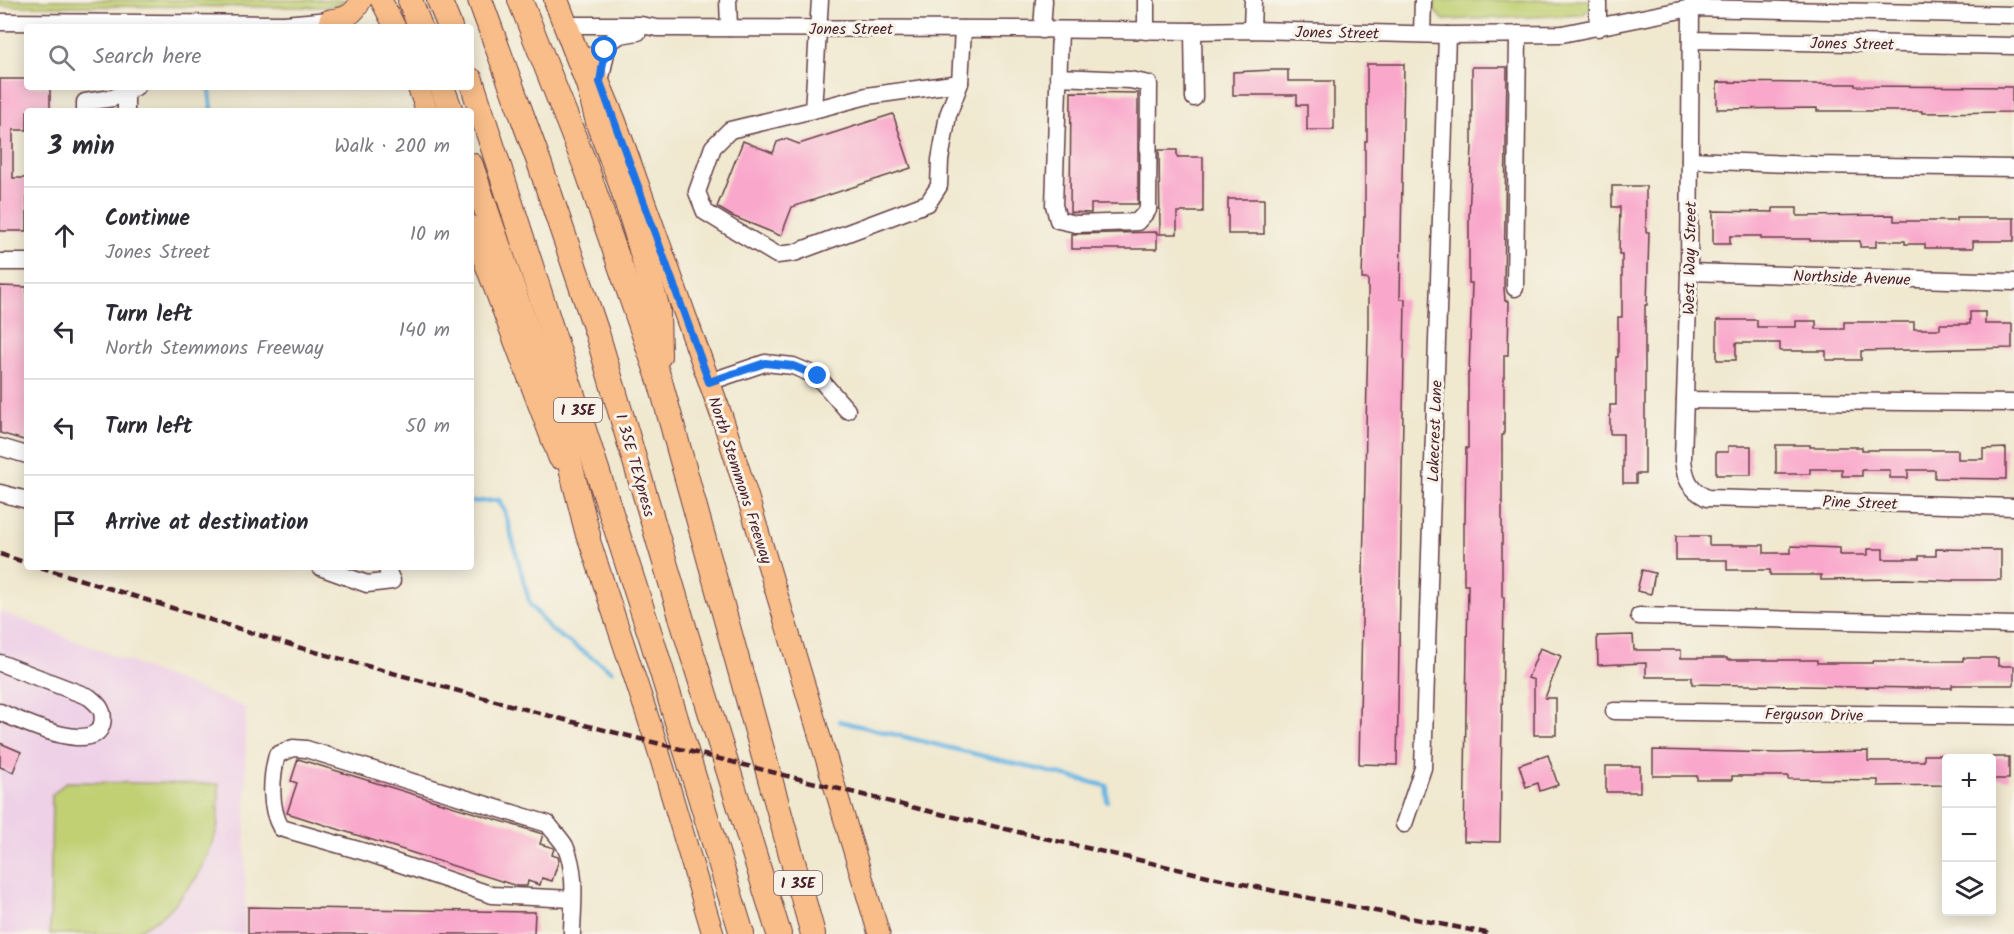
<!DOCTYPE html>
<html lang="en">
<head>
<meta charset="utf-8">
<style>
	:root { --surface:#fff; --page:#f2f2f3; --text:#2b2b33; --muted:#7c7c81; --line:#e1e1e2 }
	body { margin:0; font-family:Kalam,sans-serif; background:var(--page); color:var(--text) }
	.controls { position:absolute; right:18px; bottom:18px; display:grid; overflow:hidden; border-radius:6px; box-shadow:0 3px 15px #0003 }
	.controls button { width:54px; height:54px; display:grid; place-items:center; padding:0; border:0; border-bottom:2px solid var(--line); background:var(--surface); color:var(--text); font:30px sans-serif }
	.stop { position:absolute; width:18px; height:18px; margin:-14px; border:4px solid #1a73e8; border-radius:50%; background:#fff }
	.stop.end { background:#1a73e8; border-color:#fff; box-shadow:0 2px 6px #0008 }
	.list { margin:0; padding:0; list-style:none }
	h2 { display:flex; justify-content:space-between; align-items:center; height:78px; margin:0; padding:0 24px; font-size:26px }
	h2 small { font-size:20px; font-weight:400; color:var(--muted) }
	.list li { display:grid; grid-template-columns:39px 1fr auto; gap:18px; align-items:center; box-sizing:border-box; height:96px; padding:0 24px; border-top:2px solid var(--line) }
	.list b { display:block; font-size:22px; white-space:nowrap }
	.list p { margin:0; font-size:20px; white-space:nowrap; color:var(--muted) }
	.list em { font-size:20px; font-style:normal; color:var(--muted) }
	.icon { flex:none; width:33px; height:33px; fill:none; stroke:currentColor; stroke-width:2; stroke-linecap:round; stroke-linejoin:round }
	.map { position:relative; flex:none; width:2014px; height:934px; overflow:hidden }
	.search { position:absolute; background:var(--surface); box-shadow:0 3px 15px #0003; left:24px; top:24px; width:450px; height:66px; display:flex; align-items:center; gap:15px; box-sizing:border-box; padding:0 21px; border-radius:6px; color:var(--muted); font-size:22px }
	.panel { position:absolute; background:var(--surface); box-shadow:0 3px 15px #0003; left:24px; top:108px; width:450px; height:462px; border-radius:6px }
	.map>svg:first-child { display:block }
</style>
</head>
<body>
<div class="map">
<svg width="2014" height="934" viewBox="0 0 2014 934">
	<rect width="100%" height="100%" fill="#f7f3e8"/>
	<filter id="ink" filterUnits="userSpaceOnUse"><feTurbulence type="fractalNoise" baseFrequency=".0167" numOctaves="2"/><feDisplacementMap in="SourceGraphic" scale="12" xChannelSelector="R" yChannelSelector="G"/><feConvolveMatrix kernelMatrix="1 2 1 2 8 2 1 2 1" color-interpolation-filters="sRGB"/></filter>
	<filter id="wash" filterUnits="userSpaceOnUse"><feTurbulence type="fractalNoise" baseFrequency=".008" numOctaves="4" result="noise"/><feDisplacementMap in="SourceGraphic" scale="24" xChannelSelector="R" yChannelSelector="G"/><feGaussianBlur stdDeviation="1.35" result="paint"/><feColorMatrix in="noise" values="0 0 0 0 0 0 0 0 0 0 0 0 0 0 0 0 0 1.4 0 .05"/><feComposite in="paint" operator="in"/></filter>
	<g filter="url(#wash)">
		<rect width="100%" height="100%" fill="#f0e8cf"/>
		<polygon fill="#eed0e7" points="0,611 246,708 245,934 0,934"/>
		<g fill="#c0d073" stroke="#85784f" stroke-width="1.5">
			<polygon points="0,0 345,0 342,4 323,7 0,6"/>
			<polygon points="1435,0 1593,0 1594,5 1582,15 1444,20 1434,11"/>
			<polygon points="66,782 219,784 218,825 213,843 197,877 174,905 161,917 133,934 50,934 52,795"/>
		</g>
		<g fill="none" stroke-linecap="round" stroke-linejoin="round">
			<g stroke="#68b5e2" stroke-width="4.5">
				<polyline points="209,87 212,111"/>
				<polyline points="471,502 499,500 505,512 530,604 551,630 612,671"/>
				<polyline points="839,721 1107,786 1107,801"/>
			</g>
		</g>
		<g id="blocks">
			<g fill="#f9a8cb">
				<polygon points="1367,64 1404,64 1400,299 1405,299 1397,765 1359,764 1368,333 1368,279 1362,279 1364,217 1365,217 1365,141 1367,141"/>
				<polygon points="1472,67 1507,67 1504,288 1505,301 1509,301 1508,355 1504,355 1504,435 1502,435 1502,597 1504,597 1500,842 1464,841 1468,585 1464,585 1464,522 1465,522 1466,448 1468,448 1468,373 1469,373 1472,283 1469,283 1469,219 1472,145"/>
				<polygon points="1273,70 1288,70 1288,81 1334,81 1334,130 1307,130 1307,105 1297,105 1297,95 1233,95 1233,72"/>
				<polygon points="0,79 27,79 27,87 50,87 50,111 27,111 27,130 13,130 13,178 27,178 27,231 0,231"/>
				<polygon points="1717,82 1804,83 1804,84 1855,84 1855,86 2012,87 2012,112 1922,113 1922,111 1817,111 1817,108 1717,109"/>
				<polygon points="1071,92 1138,93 1138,204 1091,204 1091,213 1070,212"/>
				<polygon points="893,114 911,168 792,207 781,236 732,216 717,207 743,141 773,153 777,142 786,139 799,144"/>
				<polygon points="1159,150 1177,150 1177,157 1203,157 1203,212 1177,212 1177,234 1160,234"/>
				<polygon points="1612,186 1646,186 1646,232 1649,232 1647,305 1645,305 1645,474 1636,474 1636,483 1623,483 1623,434 1610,434 1610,405 1616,405 1616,357 1618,357 1618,317 1622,317 1622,254 1619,254 1620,207 1612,207"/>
				<rect x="1228" y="199" width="36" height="35"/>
				<polygon points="1773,208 1797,208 1797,216 1894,215 1894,221 1956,221 1956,218 2014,218 2014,241 1973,241 1973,248 1925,248 1925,244 1905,244 1905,241 1876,241 1876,247 1860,247 1860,241 1810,241 1810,239 1761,239 1761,236 1730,236 1730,244 1713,244 1713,211 1773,212"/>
				<polygon points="1157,232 1157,249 1072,249 1072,234"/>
				<polygon points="0,286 27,287 27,441 0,433"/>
				<polygon points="1970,312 1985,312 1985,324 2012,324 2012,348 1861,351 1861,360 1826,360 1826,351 1780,351 1780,343 1736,343 1736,360 1717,360 1717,320 1757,320 1757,327 1796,327 1796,321 1816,321 1816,329 1844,329 1844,322 1914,322 1914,329 1940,329 1940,324 1970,324"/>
				<polygon points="1776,445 1810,445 1810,447 1862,447 1862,450 1958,450 1958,459 1983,459 1983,449 2006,448 2006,479 1935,478 1935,470 1908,470 1908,478 1890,478 1890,470 1862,470 1862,476 1842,476 1842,469 1810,469 1810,474 1776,474"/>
				<polygon points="1728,446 1751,446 1751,475 1716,475 1716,452 1728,452"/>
				<polygon points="1676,536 1709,536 1709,545 1764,545 1764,553 1791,553 1791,546 1840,548 1840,555 1868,555 1868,549 1883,549 1883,559 1919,559 1919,556 1936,556 1936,549 2001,550 2001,580 1953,580 1953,581 1904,579 1821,580 1821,575 1770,575 1770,570 1727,570 1727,560 1676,560"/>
				<polygon points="1642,570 1655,573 1651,594 1637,591"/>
				<polygon points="1633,635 1634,650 1681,650 1681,658 1727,658 1727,660 1817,660 1817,663 1873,663 1873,661 1963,661 1963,658 1998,658 1998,666 2014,666 2014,685 1952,685 1952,688 1917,688 1692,684 1692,677 1646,677 1646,663 1598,665 1597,636"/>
				<polygon points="1540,648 1561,656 1545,698 1556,698 1556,735 1534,735 1534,680 1528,678"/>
				<polygon points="0,743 21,752 13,772 0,767"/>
				<polygon points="1653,750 1779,753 1868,751 1868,761 1924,761 1924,755 1947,755 1947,785 1878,786 1878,780 1788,779 1788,776 1732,776 1732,780 1697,780 1697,776 1653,776"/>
				<polygon points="1548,755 1558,785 1540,791 1538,783 1526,787 1519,765"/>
				<rect x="1992" y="757" width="17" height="22"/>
				<polygon points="298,759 543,834 540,844 554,848 552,855 558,857 559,860 552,881 542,878 540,885 528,881 527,886 517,886 287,813 297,783 291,781"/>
				<rect x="1606" y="766" width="34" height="26"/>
				<polygon points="248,907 535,912 534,934 248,934"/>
			</g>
		</g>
	</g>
	<g filter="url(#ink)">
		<use href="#blocks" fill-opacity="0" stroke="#633d44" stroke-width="1.5"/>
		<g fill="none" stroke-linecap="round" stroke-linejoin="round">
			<defs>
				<g id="minor">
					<polyline points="728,0 729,28"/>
					<polyline points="820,0 813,110 730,130 713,147 697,192 705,212 731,228 777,255 794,253 928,203 939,186 940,160 948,115 960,83 963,29"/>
					<polyline points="1146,0 1146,31"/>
					<polyline points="1598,0 1598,28"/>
					<path d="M1691 8 1689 272 1683 460C1685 478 1689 489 1707 498L2014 507"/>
					<polyline points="0,22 284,24 330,20"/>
					<polyline points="576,25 641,25 657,28 1019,29 1193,31 1252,30 1447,35 1562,34 1691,8 2014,15"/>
					<polyline points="1042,30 1044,0"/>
					<polyline points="1252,30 1253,0"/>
					<polyline points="1193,31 1194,98"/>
					<polyline points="1422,34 1423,0"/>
					<polyline points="1691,40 2014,46"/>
					<polyline points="1058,77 1130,80 1149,84 1148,210 1137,222 1076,224 1058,220 1054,205 1060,30"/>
					<polyline points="600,82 608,43 620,35 638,32"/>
					<polyline points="126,92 126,111"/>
					<polyline points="813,110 867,96 960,83"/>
					<polyline points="85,111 85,102 113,98 136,87"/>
					<polyline points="1690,160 1815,165 2014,168"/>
					<polyline points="0,262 27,262"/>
					<polyline points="1689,272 2014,282"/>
					<polyline points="1515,288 1518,34"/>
					<polyline points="709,382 765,363 793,366 817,376 847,410"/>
					<polyline points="1685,400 2014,403"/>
					<polyline points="0,447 27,455"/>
					<polyline points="0,493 27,500"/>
					<polyline points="320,567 367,584 392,581 386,567"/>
					<polyline points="1639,616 2014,625"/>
					<path d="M0 663 89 697C99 705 105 711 102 724 93 756 19 720 0 712"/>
					<polyline points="1614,711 2014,716"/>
					<polyline points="1404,824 1423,768 1447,35"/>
					<path d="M572 934V930C573 903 577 871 565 846 561 839 553 831 548 824L306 749 293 748 277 755C271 778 269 807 281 828L365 852 492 895 573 899"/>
				</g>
				<g id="major">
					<polyline points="381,0 395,27"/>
					<path d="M330 20C346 18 354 15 361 0"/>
					<polyline points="589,58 615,120 723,420 748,498 879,934"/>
					<polyline points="418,87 427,111"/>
					<polyline points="471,226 559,458"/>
					<polyline points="583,521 654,736 713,934"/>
				</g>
				<g id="highway">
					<polyline points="410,0 420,27"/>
					<polyline points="439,0 450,27"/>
					<polyline points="480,0 539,162 597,333 687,637 779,934"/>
					<polyline points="520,0 587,170 660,381 813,934"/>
					<polyline points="556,0 588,84 599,126 619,178 636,232 658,310 659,356"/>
					<polyline points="471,80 652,640 742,934"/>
					<polyline points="442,87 451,111"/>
					<polyline points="471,165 563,436 588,535"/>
				</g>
			</defs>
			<use href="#minor" stroke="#633d44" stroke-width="19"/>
			<use href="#major" stroke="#633d44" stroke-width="23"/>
			<use href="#highway" stroke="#633d44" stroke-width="26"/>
			<use href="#minor" stroke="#fff" stroke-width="16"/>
			<use href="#major" stroke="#f8bd89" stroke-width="21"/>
			<use href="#highway" stroke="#f8bd89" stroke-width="24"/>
			<g stroke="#4a1f2b" stroke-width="4.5" stroke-dasharray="9 4.5" stroke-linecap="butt">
				<polyline points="0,554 27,563"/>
				<polyline points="40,567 301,648 565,720 911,807 1190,872 1279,892 1491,934"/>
			</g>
		</g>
	</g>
	<g fill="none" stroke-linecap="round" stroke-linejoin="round" filter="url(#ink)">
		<polyline stroke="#1a73e8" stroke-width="8" points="605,50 600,82 709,382 765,363 793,366 818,376"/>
	</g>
	<g text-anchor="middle" stroke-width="6" stroke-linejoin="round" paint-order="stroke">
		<g fill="#f7f3e8" stroke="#7e5f64" stroke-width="1.5">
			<rect x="554" y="398" width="48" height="24" rx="4.5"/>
			<rect x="774" y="871" width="48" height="24" rx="4.5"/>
		</g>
		<g font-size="15" font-weight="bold" fill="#4a1f2b">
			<text x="578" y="415">I 35E</text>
			<text x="798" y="888">I 35E</text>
		</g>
		<g font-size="16" fill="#4a1f2b" stroke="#f7f3e8">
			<text x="851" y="34">Jones Street</text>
			<text transform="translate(1337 32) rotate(1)" y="6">Jones Street</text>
			<text transform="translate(1852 43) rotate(1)" y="6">Jones Street</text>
			<text transform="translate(1689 258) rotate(-89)" y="6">West Way Street</text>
			<text transform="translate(1852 277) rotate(2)" y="6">Northside Avenue</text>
			<text transform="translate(1434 431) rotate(-88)" y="6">Lakecrest Lane</text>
			<text transform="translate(636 465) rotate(74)" y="6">I 35E TEXpress</text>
			<text transform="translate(741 480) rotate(72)" y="6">North Stemmons Freeway</text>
			<text transform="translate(1860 502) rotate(2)" y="6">Pine Street</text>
			<text transform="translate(1814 714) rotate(1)" y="6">Ferguson Drive</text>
		</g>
	</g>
</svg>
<div class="controls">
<button>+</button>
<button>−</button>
<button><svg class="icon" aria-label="layers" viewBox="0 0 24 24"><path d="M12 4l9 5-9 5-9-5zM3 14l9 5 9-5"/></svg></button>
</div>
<div class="stop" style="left:605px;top:50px"></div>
<div class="stop end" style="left:818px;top:376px"></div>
<div class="search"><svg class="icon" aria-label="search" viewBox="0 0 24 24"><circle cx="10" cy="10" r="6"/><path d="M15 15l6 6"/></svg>Search here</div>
<section class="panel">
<h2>3 min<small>Walk · 200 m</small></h2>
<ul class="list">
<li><svg class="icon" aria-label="ahead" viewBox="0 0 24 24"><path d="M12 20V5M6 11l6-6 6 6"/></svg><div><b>Continue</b><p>Jones Street</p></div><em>10 m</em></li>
<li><svg class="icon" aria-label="left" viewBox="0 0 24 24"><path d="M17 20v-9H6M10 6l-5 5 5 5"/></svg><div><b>Turn left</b><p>North Stemmons Freeway</p></div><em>140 m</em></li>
<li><svg class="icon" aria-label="left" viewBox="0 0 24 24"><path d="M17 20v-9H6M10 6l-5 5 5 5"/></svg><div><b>Turn left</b></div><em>50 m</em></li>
<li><svg class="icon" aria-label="arrive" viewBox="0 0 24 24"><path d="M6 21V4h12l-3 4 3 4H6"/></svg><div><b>Arrive at destination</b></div></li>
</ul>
</section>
</div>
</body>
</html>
